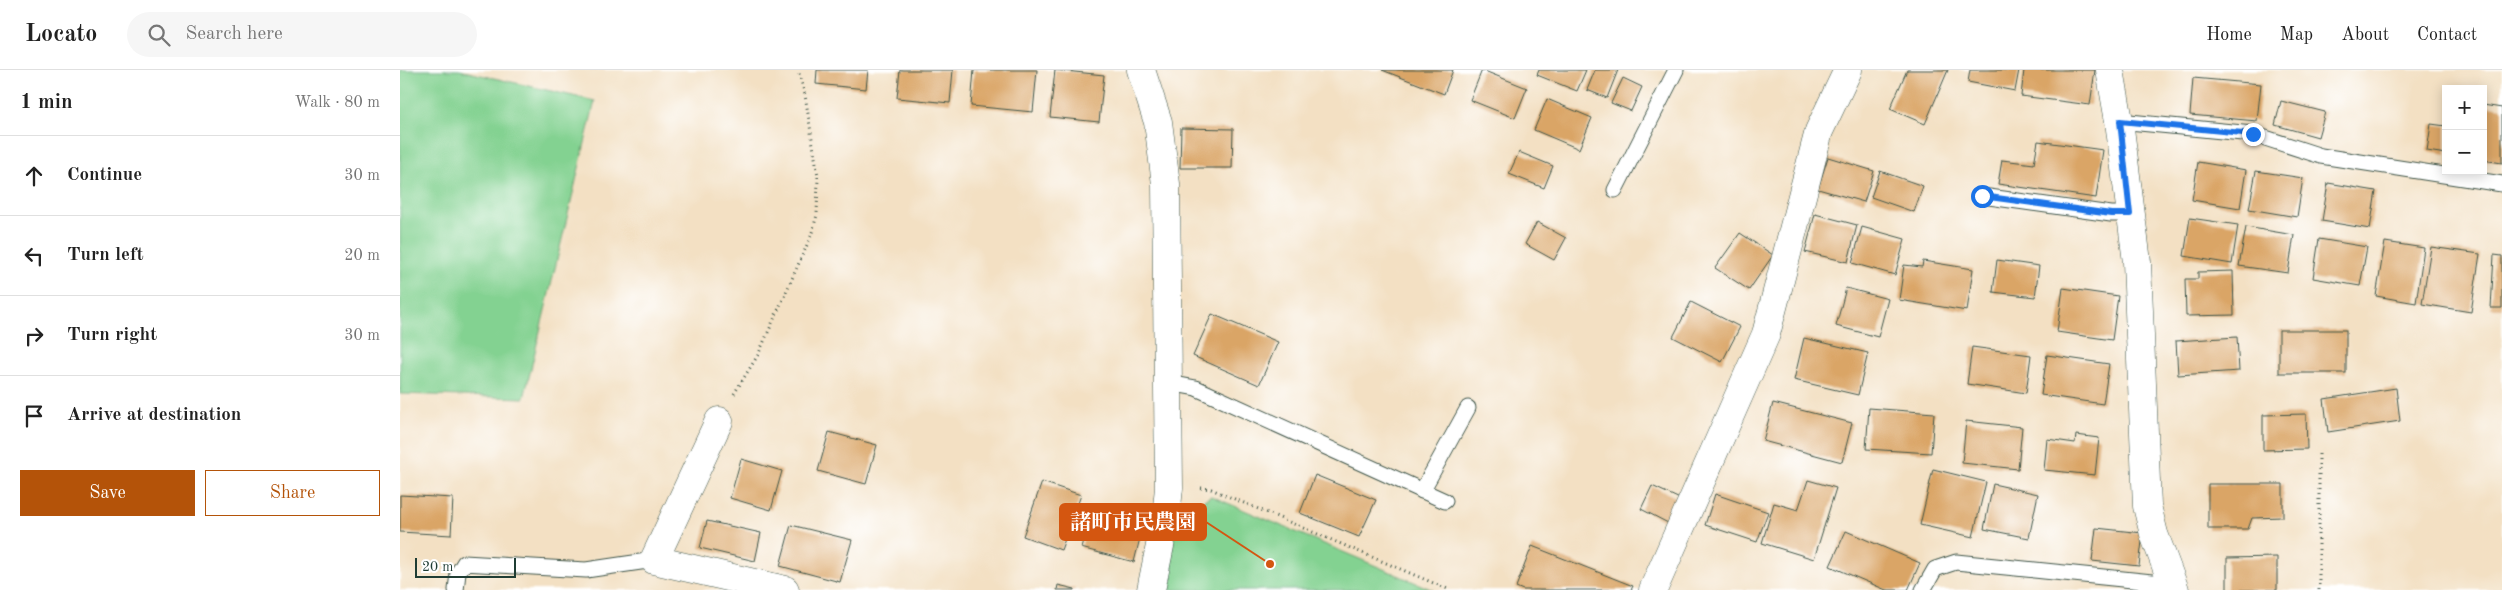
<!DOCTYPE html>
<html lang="en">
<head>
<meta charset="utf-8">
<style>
	:root { --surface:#fff; --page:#f6f6f6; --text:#222; --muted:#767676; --line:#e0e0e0; --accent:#b45309 }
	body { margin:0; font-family:"Old Standard TT","Noto Serif JP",serif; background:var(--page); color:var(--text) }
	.controls { position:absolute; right:15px; top:15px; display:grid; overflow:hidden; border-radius:0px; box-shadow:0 2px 12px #0003 }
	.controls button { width:45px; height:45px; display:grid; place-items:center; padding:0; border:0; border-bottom:1px solid var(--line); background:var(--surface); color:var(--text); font:25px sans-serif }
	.scale { position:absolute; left:15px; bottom:12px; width:101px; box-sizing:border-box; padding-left:5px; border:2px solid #1f3d34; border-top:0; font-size:14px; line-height:18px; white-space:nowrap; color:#1f3d34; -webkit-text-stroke:4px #fff; paint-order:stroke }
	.stop { position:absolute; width:15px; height:15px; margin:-11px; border:4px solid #1a73e8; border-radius:50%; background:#fff }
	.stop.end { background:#1a73e8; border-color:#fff; box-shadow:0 1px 5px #0008 }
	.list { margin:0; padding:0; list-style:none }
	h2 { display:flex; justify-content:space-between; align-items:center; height:65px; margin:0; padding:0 20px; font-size:21px }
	h2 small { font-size:16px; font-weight:400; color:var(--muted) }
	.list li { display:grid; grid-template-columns:32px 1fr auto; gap:15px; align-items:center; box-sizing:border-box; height:80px; padding:0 20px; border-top:1px solid var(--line) }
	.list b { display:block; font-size:19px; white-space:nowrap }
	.list em { font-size:16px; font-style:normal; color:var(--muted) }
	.actions { display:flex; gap:10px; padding:15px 20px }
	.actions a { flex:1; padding:11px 0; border:1px solid var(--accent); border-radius:0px; text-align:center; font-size:18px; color:var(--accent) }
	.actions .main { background:var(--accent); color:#fff }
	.icon { flex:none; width:28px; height:28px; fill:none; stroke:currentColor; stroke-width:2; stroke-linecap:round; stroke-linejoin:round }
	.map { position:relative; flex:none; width:2102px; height:520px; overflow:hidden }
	header { display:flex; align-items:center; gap:30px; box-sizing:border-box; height:70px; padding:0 25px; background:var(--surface); border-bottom:1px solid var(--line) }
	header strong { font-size:24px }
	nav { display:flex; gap:28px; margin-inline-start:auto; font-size:18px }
	.search { width:350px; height:45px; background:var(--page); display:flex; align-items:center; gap:12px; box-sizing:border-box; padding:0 18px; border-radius:28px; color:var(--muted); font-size:19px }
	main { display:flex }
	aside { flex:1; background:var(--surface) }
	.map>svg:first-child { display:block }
</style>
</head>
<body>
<header>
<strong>Locato</strong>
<div class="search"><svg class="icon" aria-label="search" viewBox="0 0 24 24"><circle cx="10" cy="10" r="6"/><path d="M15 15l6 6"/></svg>Search here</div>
<nav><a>Home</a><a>Map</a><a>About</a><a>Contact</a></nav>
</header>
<main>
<aside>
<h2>1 min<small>Walk · 80 m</small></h2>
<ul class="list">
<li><svg class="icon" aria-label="ahead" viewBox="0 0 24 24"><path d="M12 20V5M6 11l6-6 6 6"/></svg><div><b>Continue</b></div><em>30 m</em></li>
<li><svg class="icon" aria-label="left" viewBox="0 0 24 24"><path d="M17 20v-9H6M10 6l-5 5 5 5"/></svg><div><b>Turn left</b></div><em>20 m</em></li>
<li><svg class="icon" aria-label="right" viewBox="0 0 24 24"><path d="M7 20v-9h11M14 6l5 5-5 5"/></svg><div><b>Turn right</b></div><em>30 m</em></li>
<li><svg class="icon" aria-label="arrive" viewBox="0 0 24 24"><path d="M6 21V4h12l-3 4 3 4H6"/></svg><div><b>Arrive at destination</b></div></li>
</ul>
<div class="actions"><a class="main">Save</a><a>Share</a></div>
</aside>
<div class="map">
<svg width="2102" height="520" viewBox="0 0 2102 520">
	<rect width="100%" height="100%" fill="#fff"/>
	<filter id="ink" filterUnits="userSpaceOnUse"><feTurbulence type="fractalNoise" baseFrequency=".02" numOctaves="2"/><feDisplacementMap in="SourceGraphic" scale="10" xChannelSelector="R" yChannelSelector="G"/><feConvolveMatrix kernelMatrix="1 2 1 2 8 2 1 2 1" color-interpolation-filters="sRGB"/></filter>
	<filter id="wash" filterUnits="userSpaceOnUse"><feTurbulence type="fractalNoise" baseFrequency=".0096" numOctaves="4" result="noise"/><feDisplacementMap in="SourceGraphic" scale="20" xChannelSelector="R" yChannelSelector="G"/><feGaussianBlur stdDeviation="1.12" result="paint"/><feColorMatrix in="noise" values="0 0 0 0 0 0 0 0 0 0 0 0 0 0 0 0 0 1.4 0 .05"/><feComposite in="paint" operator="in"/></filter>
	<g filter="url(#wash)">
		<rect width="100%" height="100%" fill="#f3e0c3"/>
		<g fill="#83d291" stroke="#518862">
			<polygon points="0,0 59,0 195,31 124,328 0,324"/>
			<polygon points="811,426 1033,520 763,520 778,444"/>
		</g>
		<g id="blocks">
			<g fill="#daa566">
				<polygon points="417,0 468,0 466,19 416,14"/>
				<polygon points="500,0 553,0 550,33 497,28"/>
				<polygon points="574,0 637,0 633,42 571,36"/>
				<polygon points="655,0 704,5 699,52 650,47"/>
				<polygon points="982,0 1053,0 1044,24"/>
				<polygon points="1082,0 1127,18 1115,48 1070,30"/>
				<polygon points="1139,0 1186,0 1177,21 1137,5"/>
				<polygon points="1195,0 1218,0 1207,28 1187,20"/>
				<polygon points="1507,0 1548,0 1525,54 1490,39"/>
				<polygon points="1570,0 1619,0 1615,21 1568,12"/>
				<polygon points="1624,0 1695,0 1690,35 1621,26"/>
				<polygon points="1223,8 1242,17 1231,41 1211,33"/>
				<polygon points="1793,8 1861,14 1857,51 1790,45"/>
				<polygon points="1147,29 1192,48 1179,79 1134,60"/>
				<polygon points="1881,31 1925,42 1918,67 1875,55"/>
				<polygon points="2083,35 2102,38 2102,93 2083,90"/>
				<polygon points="2031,54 2046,56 2046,84 2027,81"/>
				<polygon points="781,58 833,59 832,98 780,98"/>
				<polygon points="1638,71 1703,80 1696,128 1598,114 1602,90 1634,94"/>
				<polygon points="1119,82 1153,96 1144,118 1109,104"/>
				<polygon points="1428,87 1474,101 1464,132 1418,119"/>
				<polygon points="1798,92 1846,100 1840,138 1792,130"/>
				<polygon points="1480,101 1523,116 1514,142 1471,127"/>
				<polygon points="1856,101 1903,108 1897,147 1849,139"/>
				<polygon points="1928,113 1976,121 1970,159 1922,151"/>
				<polygon points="1415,144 1457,155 1448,192 1405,182"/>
				<polygon points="1790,148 1838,155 1832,194 1784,186"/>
				<polygon points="1137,152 1166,168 1154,190 1125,174"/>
				<polygon points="1462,157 1505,169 1495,205 1452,193"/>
				<polygon points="1846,157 1894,165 1888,203 1839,196"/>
				<polygon points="1340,163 1373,185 1349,220 1315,198"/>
				<polygon points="1919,169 1967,177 1960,216 1913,208"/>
				<polygon points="1985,172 2024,178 2016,233 1976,226"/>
				<polygon points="2031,177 2080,184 2071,242 2022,234"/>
				<polygon points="2094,185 2102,186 2102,238 2091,238"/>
				<polygon points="1597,190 1639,196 1635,227 1593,222"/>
				<polygon points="1523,191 1573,199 1567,241 1499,230 1504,195 1522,197"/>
				<polygon points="1833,201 1834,245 1786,246 1785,209 1798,209 1798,202"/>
				<polygon points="1446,218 1488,229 1478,267 1436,256"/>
				<polygon points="1663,218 1718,226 1712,270 1657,262"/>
				<polygon points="1291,232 1340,257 1322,292 1273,267"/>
				<polygon points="812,244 878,272 859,315 793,286"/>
				<rect x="1879" y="260" width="67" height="43"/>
				<polygon points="1837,267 1839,301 1778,305 1776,271"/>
				<polygon points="1404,268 1468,283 1458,325 1394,310"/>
				<polygon points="1572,277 1631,285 1626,323 1567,314"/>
				<polygon points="1647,285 1709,294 1703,334 1641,325"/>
				<polygon points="1996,318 2000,351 1928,362 1924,329"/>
				<polygon points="1373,333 1452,353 1442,392 1363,371"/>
				<polygon points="1469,338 1534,343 1531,383 1466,379"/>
				<polygon points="1906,344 1907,379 1863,380 1863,345"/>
				<polygon points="1566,351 1622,357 1618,399 1562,393"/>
				<polygon points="429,362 477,375 466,414 418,401"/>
				<polygon points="1676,365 1699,368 1695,405 1644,400 1647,369 1675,373"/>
				<polygon points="341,389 382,401 371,440 330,428"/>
				<polygon points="1533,399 1586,412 1573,467 1520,455"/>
				<polygon points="915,405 976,430 959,467 900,443"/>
				<polygon points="1408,410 1436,418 1414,489 1362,473 1374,433 1398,440"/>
				<polygon points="642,412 681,425 661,480 623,466"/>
				<polygon points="1593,414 1638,424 1629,468 1584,459"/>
				<polygon points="1808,414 1883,414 1883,447 1852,448 1848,459 1808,459"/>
				<polygon points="1252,416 1280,429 1268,453 1241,439"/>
				<polygon points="1315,424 1368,442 1357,472 1305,455"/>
				<polygon points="0,425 53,428 51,465 0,462"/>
				<polygon points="689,445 742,460 734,492 681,478"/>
				<polygon points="307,451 361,463 355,491 300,478"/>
				<polygon points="391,455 452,470 440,512 380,496"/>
				<polygon points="1696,458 1743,463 1739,496 1692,491"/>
				<polygon points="1446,461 1520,493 1508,520 1486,520 1430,496"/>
				<polygon points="1132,476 1233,516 1231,520 1123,520 1116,517"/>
				<polygon points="1877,487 1877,520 1827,520 1827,488"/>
				<polygon points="658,515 675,519 675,520 657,520"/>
			</g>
		</g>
	</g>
	<g filter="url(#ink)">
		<use href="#blocks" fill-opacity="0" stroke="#3f5549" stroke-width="1"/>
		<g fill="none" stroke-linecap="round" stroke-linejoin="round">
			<defs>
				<g id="service">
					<polyline points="1719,51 1853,64 1921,86 2102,114"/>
					<polyline points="1215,120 1276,0"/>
					<polyline points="1582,126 1711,144 1730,144"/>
					<polyline points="769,313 796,318 1045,431"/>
					<polyline points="1022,421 1068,338"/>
					<polyline points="56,520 58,503 64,493 186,500 254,490"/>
					<polyline points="1523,520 1535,499 1556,492 1752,512 1773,512"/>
				</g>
				<g id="minor">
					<polyline points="741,0 758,52 766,114 769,418 766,446 751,520"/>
					<polyline points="1710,0 1719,51 1737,192 1747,436 1754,464 1775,520"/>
					<polyline points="319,351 254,490 385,520"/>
					<polyline points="1253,520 1366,264 1419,61 1448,0"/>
				</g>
			</defs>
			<use href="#service" stroke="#3f5549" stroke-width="17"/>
			<use href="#minor" stroke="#3f5549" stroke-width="29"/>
			<g stroke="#3f5549" stroke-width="3" stroke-dasharray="1 4" stroke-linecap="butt">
				<polyline points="334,324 358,285 411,166 417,145 418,106 405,25 398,0"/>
				<polyline points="801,418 811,419 1050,520"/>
				<polyline points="1919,520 1919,383"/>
			</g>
			<use href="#service" stroke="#fff" stroke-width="15"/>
			<use href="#minor" stroke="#fff" stroke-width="28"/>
		</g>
	</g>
	<g fill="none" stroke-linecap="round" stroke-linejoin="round" filter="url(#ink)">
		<polyline stroke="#1a73e8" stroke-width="6" points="1582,126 1711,144 1730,144 1720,51 1853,64"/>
	</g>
	<path fill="none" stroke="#d45610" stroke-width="2" d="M870 494L806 452"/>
	<circle fill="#d45610" stroke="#fff" stroke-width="2" cx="870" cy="494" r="5"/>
	<rect fill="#d45610" stroke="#d45610" stroke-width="2" x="660" y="434" width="146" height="36" rx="5"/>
	<g font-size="21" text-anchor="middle" font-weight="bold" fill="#fff">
		<text x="733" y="459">諸町市民農園</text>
	</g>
</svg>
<div class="controls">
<button>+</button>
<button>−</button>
</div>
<div class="scale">20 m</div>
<div class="stop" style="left:1582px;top:126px"></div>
<div class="stop end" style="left:1853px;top:64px"></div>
</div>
</main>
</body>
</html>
